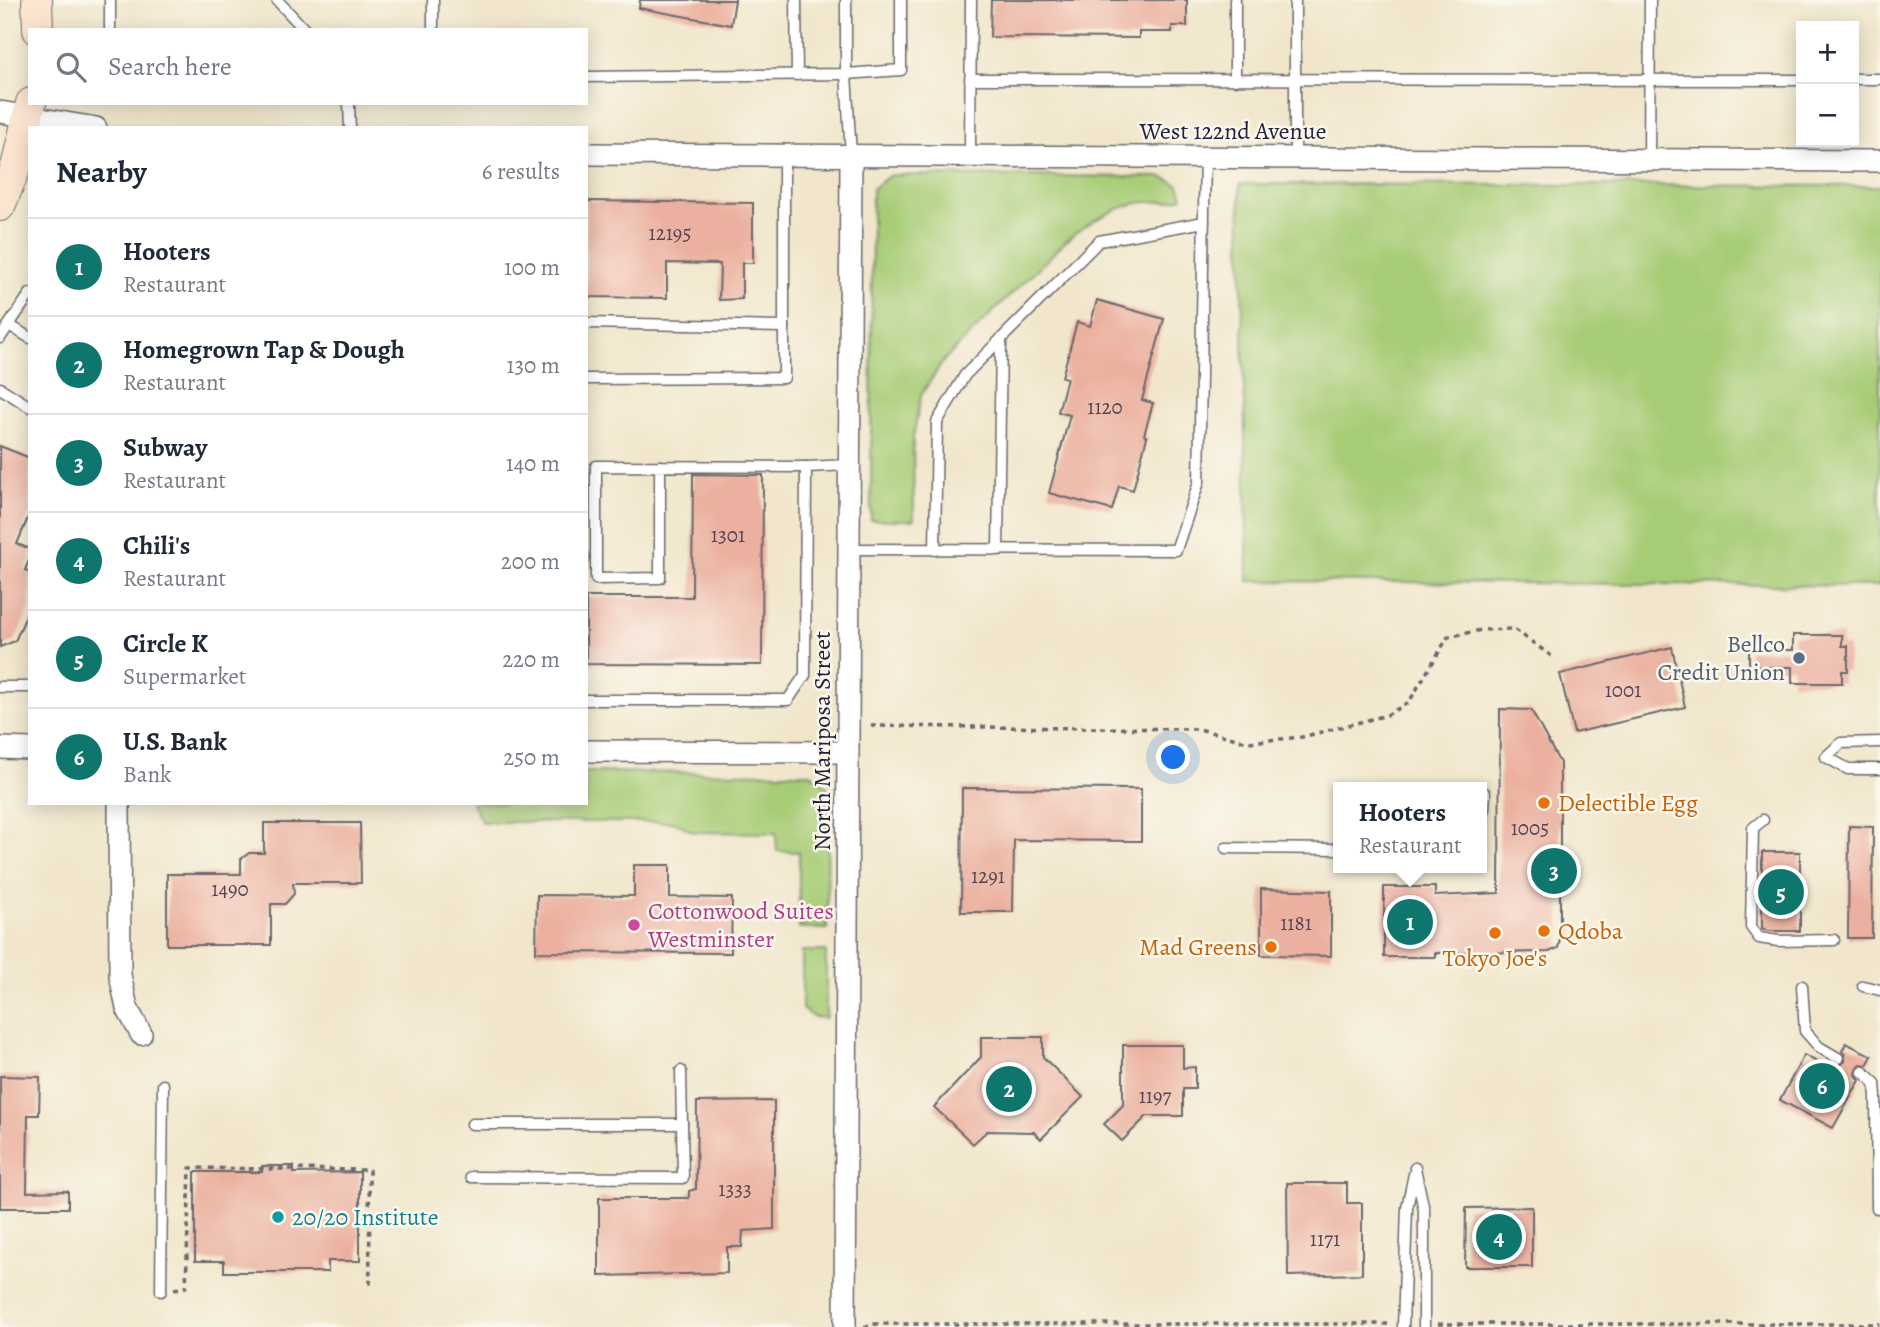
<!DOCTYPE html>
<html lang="en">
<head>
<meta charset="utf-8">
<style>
	:root { --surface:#fff; --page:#f2f2f3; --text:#1f2937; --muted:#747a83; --line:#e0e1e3; --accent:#0f766e }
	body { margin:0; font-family:Alegreya,serif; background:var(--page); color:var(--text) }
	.controls { position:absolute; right:21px; top:21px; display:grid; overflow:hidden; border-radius:0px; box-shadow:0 4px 18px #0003 }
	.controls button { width:63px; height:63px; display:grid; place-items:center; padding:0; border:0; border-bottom:2px solid var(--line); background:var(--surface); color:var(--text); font:35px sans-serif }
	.you { position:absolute; left:1174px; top:758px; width:24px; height:24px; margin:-18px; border:5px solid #fff; border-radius:50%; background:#1a73e8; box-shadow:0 0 0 10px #1a73e833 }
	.badge { display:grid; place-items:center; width:46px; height:46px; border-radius:50%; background:var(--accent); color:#fff; font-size:23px; font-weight:700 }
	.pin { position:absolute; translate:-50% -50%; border:4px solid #fff; box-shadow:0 2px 7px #0006 }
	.popup { position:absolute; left:1333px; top:782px; width:154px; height:91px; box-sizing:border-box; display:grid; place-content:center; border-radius:0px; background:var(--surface); filter:drop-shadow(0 2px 5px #0005); font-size:23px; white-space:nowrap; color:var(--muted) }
	.popup b { font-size:26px; color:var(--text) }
	.popup::after { content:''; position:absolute; left:50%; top:100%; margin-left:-14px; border:14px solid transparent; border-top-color:var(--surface) }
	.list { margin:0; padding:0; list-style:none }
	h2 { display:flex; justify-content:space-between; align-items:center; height:91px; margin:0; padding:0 28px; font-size:30px }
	h2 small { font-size:23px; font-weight:400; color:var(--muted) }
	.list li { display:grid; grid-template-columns:46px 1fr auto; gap:21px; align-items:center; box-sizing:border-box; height:98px; padding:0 28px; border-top:2px solid var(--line) }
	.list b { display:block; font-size:26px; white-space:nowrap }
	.list p { margin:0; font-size:23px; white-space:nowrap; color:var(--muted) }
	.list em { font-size:23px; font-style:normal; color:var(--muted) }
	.icon { flex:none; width:38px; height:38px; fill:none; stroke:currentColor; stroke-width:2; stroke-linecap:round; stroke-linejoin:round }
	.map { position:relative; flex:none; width:1880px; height:1327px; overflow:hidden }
	.search { position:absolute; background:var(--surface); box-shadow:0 4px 18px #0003; left:28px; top:28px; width:560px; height:77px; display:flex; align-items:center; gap:18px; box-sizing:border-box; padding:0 24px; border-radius:0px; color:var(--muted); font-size:26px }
	.panel { position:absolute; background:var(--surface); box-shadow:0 4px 18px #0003; left:28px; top:126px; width:560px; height:679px; border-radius:0px }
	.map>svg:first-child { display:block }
</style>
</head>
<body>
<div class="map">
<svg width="1880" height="1327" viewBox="0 0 1880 1327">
	<rect width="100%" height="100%" fill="#fbf7ec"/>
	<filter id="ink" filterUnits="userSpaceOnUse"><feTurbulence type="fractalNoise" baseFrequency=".0143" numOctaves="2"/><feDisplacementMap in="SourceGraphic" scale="14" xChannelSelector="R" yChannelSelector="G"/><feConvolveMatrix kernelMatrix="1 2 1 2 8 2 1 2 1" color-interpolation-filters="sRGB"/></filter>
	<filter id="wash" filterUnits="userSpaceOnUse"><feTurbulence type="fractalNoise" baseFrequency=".00686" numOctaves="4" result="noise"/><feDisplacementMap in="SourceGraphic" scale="28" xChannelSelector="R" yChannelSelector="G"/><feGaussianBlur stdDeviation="1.57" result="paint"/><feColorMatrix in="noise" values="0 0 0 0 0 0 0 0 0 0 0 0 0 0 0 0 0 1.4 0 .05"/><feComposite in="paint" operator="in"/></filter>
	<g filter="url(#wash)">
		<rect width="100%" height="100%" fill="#f1e6cb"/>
		<g fill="#a7cc76" stroke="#647758" stroke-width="2">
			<path d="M890 175 1163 177 1179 185 1183 197C1170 203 1159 201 1145 202 1117 205 1090 222 1069 238L945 359 921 395 913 438 914 520H871L872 189Z"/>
			<polygon points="1240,184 1880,186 1880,586 1248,581"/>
			<polygon points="586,772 811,773 828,788 827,929 799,928 799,852 777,851 776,833 693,832 675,822 482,822 472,803 586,803"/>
			<polygon points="802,951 826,951 826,1018 814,1017 802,1009"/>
		</g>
		<g id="blocks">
			<g fill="#ebb09f">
				<polygon points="640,0 735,0 731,25 639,8"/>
				<polygon points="991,0 1187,0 1187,26 1172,26 1172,32 1139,32 1139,38 990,37"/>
				<polygon points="586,201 753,203 753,263 742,263 742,299 719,300 720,264 667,263 667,298 586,297"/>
				<polygon points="1097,300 1164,319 1142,400 1153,403 1144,435 1147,437 1133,490 1119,486 1112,510 1049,493 1070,415 1058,412 1067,378 1062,377 1077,322 1090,326"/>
				<polygon points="0,446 30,458 30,513 17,544 30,549 30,558 25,570 30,572 30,607 15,641 0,647"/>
				<polygon points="693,474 763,475 762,665 586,664 586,597 692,597"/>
				<polygon points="1793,635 1842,635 1842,646 1848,646 1848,671 1842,671 1842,683 1792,683 1792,667 1749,667 1749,650 1793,650"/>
				<polygon points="1672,647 1685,707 1574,733 1560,674"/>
				<polygon points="1500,709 1531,710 1560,763 1560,939 1558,948 1549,952 1435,953 1435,957 1384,957 1384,887 1435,887 1435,896 1499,893"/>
				<polygon points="962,788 1141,789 1141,841 1014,840 1013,912 961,912"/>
				<polygon points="264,823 360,823 361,883 293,883 294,894 285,904 271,904 271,945 167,945 167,874 241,874 241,859 249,853 264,853"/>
				<polygon points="1849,826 1873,827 1872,938 1848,938"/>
				<polygon points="1762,852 1800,852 1800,931 1768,931 1762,928"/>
				<polygon points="634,865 670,865 670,897 732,898 731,953 536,952 537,895 634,896"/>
				<polygon points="1261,889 1331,891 1331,956 1261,955"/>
				<polygon points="981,1037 1043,1037 1043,1057 1083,1097 1041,1139 1034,1132 987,1131 973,1144 934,1107 981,1057"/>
				<polygon points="1846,1043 1872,1056 1867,1065 1861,1064 1857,1067 1855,1074 1860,1080 1833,1128 1780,1100 1804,1055 1832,1070 1835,1065 1841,1065 1845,1061 1845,1055 1842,1051"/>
				<polygon points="1123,1045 1183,1045 1183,1068 1195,1067 1195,1089 1183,1089 1183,1116 1147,1116 1122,1141 1104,1124 1123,1105"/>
				<polygon points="0,1076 40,1077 39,1115 28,1115 27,1192 68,1191 68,1208 0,1208"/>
				<polygon points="774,1101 774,1229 743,1231 742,1247 727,1247 727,1273 599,1276 599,1198 689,1198 689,1191 696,1189 697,1102"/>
				<polygon points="262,1166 294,1166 294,1173 360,1172 360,1261 328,1261 328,1272 224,1272 224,1261 195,1261 195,1172 262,1172"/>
				<polygon points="1287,1183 1347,1183 1347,1203 1362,1203 1362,1274 1288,1276"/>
				<polygon points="1532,1207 1532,1267 1465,1267 1466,1208"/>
			</g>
		</g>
	</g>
	<g filter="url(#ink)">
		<use href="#blocks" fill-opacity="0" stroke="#6a676d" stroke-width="2"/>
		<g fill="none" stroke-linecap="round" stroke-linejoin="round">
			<defs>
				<g id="lane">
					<polyline points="277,0 305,30"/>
					<polyline points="433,0 433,30"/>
					<polyline points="796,0 797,75"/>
					<polyline points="846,0 846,74 851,155"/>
					<polyline points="110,30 110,0"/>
					<polyline points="586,77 846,74 901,70 901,0"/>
					<polyline points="970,79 1801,80"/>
					<polyline points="1854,79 1880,79"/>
					<polyline points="1235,80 1235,0"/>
					<polyline points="349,103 350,128"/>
					<polyline points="970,156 971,0"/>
					<polyline points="1295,158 1295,0"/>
					<polyline points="1649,160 1650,0"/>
					<polyline points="586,323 784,327"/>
					<polyline points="9,325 30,338"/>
					<polyline points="0,338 30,294"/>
					<polyline points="586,379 784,378 784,155"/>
					<polyline points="0,388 30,407"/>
					<polyline points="660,466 660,578 596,579 596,466 806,467"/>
					<polyline points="849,549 1176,550 1199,482 1205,157"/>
					<polyline points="935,550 937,422 965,375 1099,241 1204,222"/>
					<polyline points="998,550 1001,339"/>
					<polyline points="0,687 30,687"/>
					<polyline points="586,700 788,700 805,675 806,467 850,465"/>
					<polyline points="1880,742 1841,743 1826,757 1848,769 1880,769"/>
					<polyline points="1763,820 1753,828 1751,927 1759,938 1778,941 1834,940"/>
					<polyline points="1482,836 1485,793"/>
					<polyline points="1226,848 1338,849"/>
					<polyline points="1802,986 1805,1031 1819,1047 1838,1058"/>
					<polyline points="1863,986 1880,990"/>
					<polyline points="1863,1072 1875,1083 1876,1097 1877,1208"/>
					<polyline points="472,1124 682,1124"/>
					<polyline points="1415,1168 1424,1210 1424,1327"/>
					<polyline points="471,1177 683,1178 681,1071"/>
					<polyline points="161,1291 163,1085"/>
					<polyline points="1403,1327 1407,1208 1414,1174"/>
				</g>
				<g id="street">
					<polyline points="0,112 96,128"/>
					<polyline points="586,154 1880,161"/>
					<polyline points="0,748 30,749"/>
					<polyline points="586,751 848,752"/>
					<polyline points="119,803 120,975 127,1008 141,1034"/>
					<polyline points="845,1327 851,155"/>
				</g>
				<g id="secondary">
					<polyline points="37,0 38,30"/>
					<polyline points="0,206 16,167 31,103"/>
				</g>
			</defs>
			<use href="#lane" stroke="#6a676d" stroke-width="13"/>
			<use href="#street" stroke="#6a676d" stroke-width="24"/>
			<use href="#secondary" stroke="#6a676d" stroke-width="32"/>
			<g stroke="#6a676d" stroke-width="3.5" stroke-dasharray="5 5" stroke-linecap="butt">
				<polyline points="871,726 1199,729 1248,742 1302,737 1387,715 1409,702 1448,637 1481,630 1514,629 1554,658"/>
				<polyline points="174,1289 186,1287 190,1168 369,1170 370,1285"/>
				<polyline points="1438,1324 1880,1324"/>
				<polyline points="864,1327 873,1324 1388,1324"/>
			</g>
			<use href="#lane" stroke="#fff" stroke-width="10"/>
			<use href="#street" stroke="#fff" stroke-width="21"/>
			<use href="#secondary" stroke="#fce5d0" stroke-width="30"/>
		</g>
	</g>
	<circle fill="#5c6f8a" stroke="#fbf7ec" stroke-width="2.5" cx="1799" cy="658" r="7"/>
	<g fill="#e8710a" stroke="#fbf7ec" stroke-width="2.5">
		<circle cx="1544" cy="803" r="7"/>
		<circle cx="1544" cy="931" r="7"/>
		<circle cx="1495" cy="933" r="7"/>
		<circle cx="1271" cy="947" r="7"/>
	</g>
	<circle fill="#d1479c" stroke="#fbf7ec" stroke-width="2.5" cx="634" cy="925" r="7"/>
	<circle fill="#0f9aa8" stroke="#fbf7ec" stroke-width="2.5" cx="278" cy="1217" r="7"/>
	<g text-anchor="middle" stroke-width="5" stroke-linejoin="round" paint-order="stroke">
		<g font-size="21" fill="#544654">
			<text x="670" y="240">12195</text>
			<text x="1105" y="414">1120</text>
			<text x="728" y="542">1301</text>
			<text x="1623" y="697">1001</text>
			<text x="1530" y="835">1005</text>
			<text x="988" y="883">1291</text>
			<text x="230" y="896">1490</text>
			<text x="1296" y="930">1181</text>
			<text x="1155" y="1103">1197</text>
			<text x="735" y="1196">1333</text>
			<text x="1325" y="1246">1171</text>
		</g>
		<g font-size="24" fill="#22223b" stroke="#fbf7ec">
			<text x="1233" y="139">West 122nd Avenue</text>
			<text transform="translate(822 741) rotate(-90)" y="8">North Mariposa Street</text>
		</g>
		<g font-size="24" fill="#4e5e75" stroke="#fbf7ec" text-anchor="end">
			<text x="1785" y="652">Bellco<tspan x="1785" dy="28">Credit Union</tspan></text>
		</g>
		<g font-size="24" fill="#c56008" stroke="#fbf7ec" text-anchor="start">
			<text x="1558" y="811">Delectible Egg</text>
			<text x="1558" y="939">Qdoba</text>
			<text x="1257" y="955" text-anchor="end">Mad Greens</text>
			<text x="1495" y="966" text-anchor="middle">Tokyo Joe's</text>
		</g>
		<g font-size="24" fill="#b23c85" stroke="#fbf7ec" text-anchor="start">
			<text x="648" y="919">Cottonwood Suites<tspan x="648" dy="28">Westminster</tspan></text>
		</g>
		<g font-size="24" fill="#0d838f" stroke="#fbf7ec" text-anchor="start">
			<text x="292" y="1225">20/20 Institute</text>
		</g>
	</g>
</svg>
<div class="controls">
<button>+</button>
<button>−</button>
</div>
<div class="you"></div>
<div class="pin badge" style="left:1410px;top:922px">1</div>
<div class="popup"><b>Hooters</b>Restaurant</div>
<div class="pin badge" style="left:1009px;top:1089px">2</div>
<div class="pin badge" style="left:1554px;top:871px">3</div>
<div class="pin badge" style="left:1499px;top:1237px">4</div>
<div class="pin badge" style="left:1781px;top:892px">5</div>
<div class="pin badge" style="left:1822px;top:1086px">6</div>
<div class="search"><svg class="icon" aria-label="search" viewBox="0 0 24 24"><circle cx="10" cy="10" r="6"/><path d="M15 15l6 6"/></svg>Search here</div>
<section class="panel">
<h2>Nearby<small>6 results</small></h2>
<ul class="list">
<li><span class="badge">1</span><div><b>Hooters</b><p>Restaurant</p></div><em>100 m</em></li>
<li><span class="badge">2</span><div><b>Homegrown Tap &amp; Dough</b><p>Restaurant</p></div><em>130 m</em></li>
<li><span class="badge">3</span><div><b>Subway</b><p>Restaurant</p></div><em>140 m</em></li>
<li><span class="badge">4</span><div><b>Chili's</b><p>Restaurant</p></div><em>200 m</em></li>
<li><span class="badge">5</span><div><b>Circle K</b><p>Supermarket</p></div><em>220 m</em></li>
<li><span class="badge">6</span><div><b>U.S. Bank</b><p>Bank</p></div><em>250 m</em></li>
</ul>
</section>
</div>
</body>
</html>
